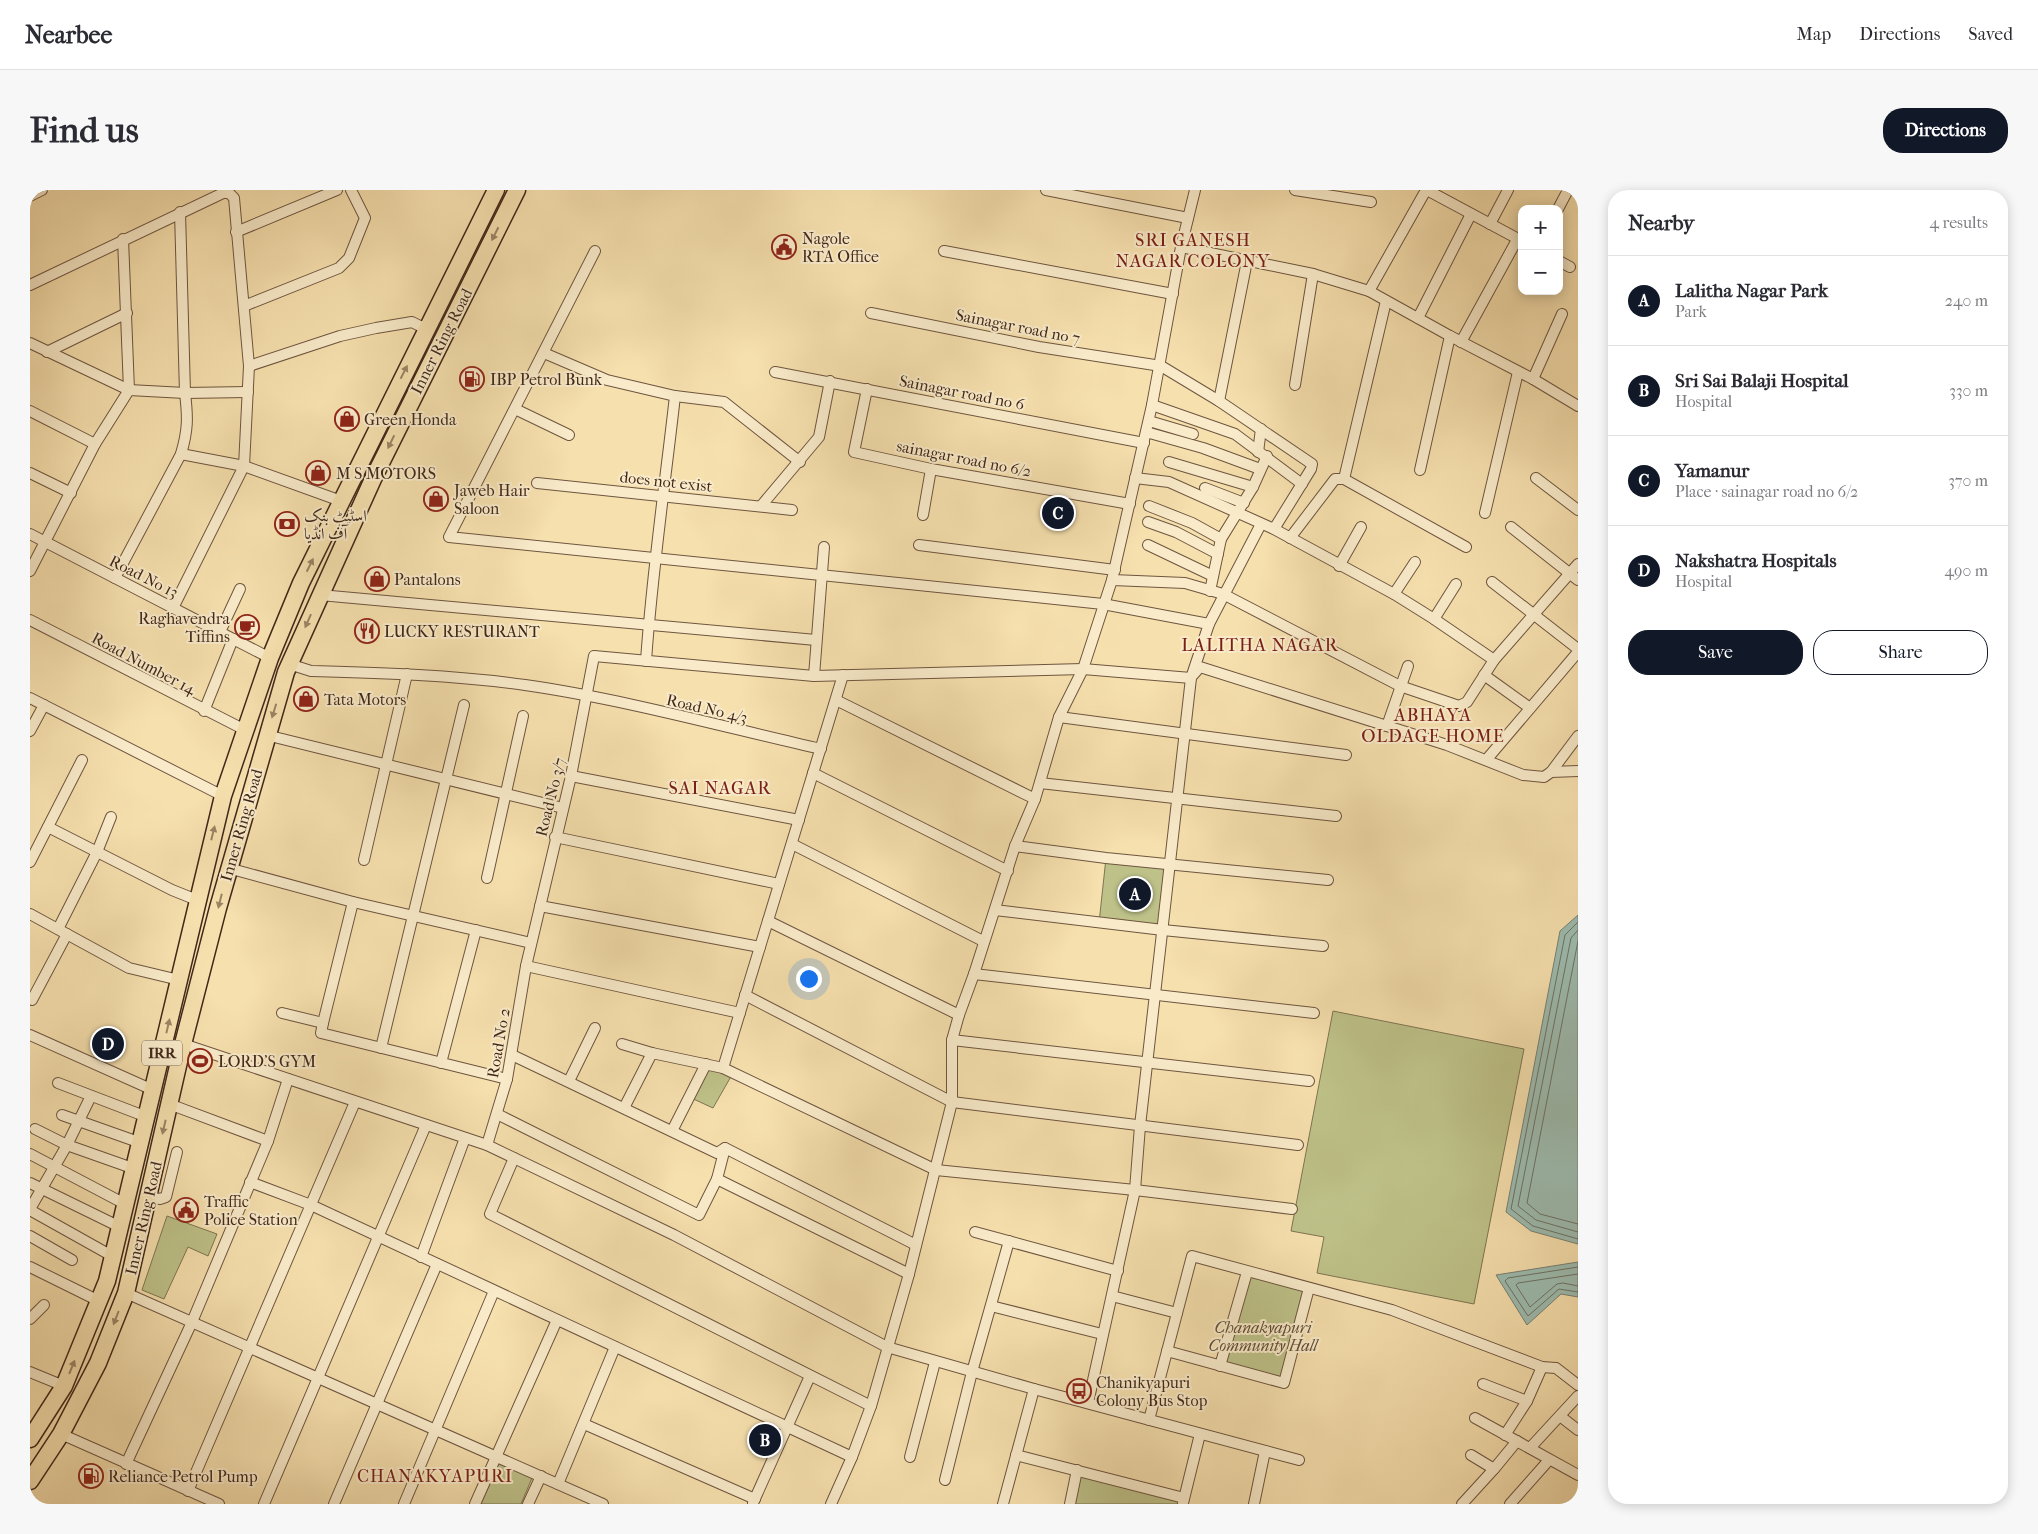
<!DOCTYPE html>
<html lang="en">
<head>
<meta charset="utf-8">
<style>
	:root { --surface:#fff; --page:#f7f7f7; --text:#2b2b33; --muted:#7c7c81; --line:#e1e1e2; --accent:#111827 }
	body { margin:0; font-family:"IM FELL French Canon",Amiri,serif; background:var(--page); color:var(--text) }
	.controls { position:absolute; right:15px; top:15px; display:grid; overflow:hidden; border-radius:10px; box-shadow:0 2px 12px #0003 }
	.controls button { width:45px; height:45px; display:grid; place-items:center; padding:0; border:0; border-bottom:1px solid var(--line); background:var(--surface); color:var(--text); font:25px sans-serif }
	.you { position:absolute; left:778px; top:788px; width:18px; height:18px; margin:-12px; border:4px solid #fff; border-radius:50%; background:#1a73e8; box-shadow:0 0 0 8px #1a73e833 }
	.badge { display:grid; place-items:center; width:32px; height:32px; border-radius:50%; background:var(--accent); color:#fff; font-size:16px; font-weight:700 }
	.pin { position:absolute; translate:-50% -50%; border:2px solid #fff; box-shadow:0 1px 5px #0006 }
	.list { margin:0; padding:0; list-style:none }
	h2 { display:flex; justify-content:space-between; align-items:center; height:65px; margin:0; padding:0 20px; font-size:21px }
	h2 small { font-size:16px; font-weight:400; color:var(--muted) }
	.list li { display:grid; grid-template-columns:32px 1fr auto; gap:15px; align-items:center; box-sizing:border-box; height:90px; padding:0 20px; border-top:1px solid var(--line) }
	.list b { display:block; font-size:19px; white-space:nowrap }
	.list p { margin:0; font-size:16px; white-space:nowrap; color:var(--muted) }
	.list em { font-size:16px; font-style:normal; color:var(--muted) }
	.actions { display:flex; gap:10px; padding:15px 20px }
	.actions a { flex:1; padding:11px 0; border:1px solid var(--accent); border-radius:20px; text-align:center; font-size:18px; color:var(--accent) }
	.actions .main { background:var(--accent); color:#fff }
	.map { position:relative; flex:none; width:1548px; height:1314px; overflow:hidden; border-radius:20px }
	header { display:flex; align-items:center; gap:30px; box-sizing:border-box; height:70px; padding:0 25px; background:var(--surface); border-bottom:1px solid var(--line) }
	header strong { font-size:24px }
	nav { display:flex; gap:28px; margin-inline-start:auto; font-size:18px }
	.intro { display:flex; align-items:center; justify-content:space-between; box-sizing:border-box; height:120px; padding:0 30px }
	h1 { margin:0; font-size:35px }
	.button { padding:12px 22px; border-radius:20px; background:var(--accent); color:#fff; font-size:18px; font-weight:700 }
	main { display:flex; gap:30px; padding:0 30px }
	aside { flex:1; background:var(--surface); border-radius:20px; box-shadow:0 2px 12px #0003 }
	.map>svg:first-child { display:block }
</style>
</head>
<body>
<header>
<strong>Nearbee</strong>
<nav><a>Map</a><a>Directions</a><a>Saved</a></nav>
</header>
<div class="intro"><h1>Find us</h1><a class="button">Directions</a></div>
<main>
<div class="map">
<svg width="1548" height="1314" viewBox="0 0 1548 1314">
	<rect width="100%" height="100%" fill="#f6e0ae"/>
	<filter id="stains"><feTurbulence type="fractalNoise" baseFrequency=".004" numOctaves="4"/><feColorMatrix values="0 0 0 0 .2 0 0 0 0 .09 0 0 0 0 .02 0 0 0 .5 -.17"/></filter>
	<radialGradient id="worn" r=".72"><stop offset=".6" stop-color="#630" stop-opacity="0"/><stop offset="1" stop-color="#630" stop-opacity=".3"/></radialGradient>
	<g fill="#bec289" stroke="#7f7452">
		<polygon points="1076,668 1140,674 1133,740 1069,733"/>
		<polygon points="1303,821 1494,859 1444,1114 1287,1083 1294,1047 1261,1041"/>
		<polygon points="676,874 703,883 683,918 659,907"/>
		<polygon points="137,1026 187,1044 178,1066 158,1057 134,1109 112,1100"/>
		<polygon points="1217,1082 1279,1098 1254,1193 1190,1176"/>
		<polygon points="469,1273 502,1288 491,1314 451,1314"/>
		<polygon points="1047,1280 1154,1308 1153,1314 1042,1314"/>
	</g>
	<g fill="#9dbcb0" stroke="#788074">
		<polygon points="1548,725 1548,1054 1501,1041 1476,1022 1530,741"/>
		<polygon points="1548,1072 1548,1107 1531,1104 1497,1135 1466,1085"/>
	</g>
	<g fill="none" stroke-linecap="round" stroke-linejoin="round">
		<g stroke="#6e7265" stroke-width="1">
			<polyline points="1548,732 1535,745 1481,1019 1503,1036 1548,1049"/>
			<polyline points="1548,740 1541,748 1488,1016 1506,1030 1548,1042"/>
			<polyline points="1548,751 1497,1013 1510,1024 1548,1034"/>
			<polyline points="1548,1077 1478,1088 1475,1091 1498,1126 1529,1099 1548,1102"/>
			<polyline points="1548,1084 1488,1093 1486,1095 1500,1117 1527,1094 1533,1093 1548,1096"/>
		</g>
		<defs>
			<g id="minor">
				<polyline points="1016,0 1158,28"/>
				<polyline points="1265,0 1341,12"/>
				<polyline points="1397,0 1492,51"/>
				<polyline points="0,6 12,0"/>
				<polyline points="1528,19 1538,0"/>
				<polyline points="1460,34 1478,0"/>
				<polyline points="206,42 307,0"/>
				<polyline points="1151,57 1283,84 1339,101 1420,146 1503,189 1532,124"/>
				<polyline points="565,61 419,347 1073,414 1179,434"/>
				<polyline points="914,61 1143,104"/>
				<polyline points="1529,71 1540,77"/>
				<polyline points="0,95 193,3 199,3 204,8 219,176 214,276 143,418"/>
				<polyline points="1339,101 1396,0"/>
				<polyline points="214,116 309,78 319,68 335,28 321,0"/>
				<polyline points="841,123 1009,157 1131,176 1189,211 1282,274 1281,279 1244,339"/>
				<polyline points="1388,128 1441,24"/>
				<polyline points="1431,152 1488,48"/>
				<polyline points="0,153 99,200 155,203 218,202"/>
				<polyline points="17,162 97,123"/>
				<polyline points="514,163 577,190 645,206 694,212 770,272"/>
				<polyline points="219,176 310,146 346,138 382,132 396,139"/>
				<polyline points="745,182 1114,253"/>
				<polyline points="1503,189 1548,216"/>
				<polyline points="1265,195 1283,84"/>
				<polyline points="837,199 824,262 901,279 1100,314"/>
				<polyline points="1189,211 1217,71"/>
				<polyline points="1122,215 1205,244 1272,294"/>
				<polyline points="485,219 539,245"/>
				<polyline points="0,221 65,254"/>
				<polyline points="1119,231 1163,244"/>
				<polyline points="1116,242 1173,258 1230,279"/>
				<polyline points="1228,262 1231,239"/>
				<polyline points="151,264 214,276 311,311"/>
				<polyline points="1139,272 1223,297"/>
				<polyline points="1390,280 1420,146"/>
				<polyline points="0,283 41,303"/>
				<polyline points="1105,288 1139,292 1244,339 1364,404 1404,429 1464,470"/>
				<polyline points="1506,288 1548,320"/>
				<polyline points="1314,289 1356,111"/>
				<polyline points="507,293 762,320"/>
				<polyline points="1175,298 1214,313"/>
				<polyline points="731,316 789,247 800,191"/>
				<polyline points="1119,316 1162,333 1191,349"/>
				<polyline points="1455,323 1488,182"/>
				<polyline points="893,325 901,279"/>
				<polyline points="1118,332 1146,342 1188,364"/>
				<polyline points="1481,337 1548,390"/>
				<polyline points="0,344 240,468"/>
				<polyline points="1260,348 1305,289 1314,289 1436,357"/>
				<polyline points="889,355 1085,380"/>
				<polyline points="1118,355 1183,386"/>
				<polyline points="1309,376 1331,337"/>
				<polyline points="0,381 65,254 99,200 93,49"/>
				<path d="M85 388 151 264C158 240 158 228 155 203L150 22"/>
				<polyline points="1082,390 1155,393 1193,404 1370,496 1429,516 1437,512 1464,470 1548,374"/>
				<polyline points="1462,392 1548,459"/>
				<polyline points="1180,401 1191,349 1223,297 1237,266"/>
				<polyline points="1364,404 1385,372"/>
				<polyline points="290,405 786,450"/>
				<polyline points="1404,429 1426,394"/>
				<polyline points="0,430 215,540"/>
				<polyline points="190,442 210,399"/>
				<path d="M616 471C622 382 635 295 645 206"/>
				<path d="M259 474 281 481C352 483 424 485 495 495 593 509 694 537 791 559"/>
				<polyline points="1163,485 1170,477 1417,555 1493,585 1514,587 1521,582 1548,546"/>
				<polyline points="1454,485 1500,518"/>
				<polyline points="784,486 794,357"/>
				<polyline points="0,508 193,606"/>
				<polyline points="806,510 1005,609"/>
				<polyline points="174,521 203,449"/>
				<polyline points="1029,527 1316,565"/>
				<polyline points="1357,536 1378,476"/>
				<polyline points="0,541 14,515"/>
				<polyline points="236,545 533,618"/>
				<polyline points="1457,569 1548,462"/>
				<polyline points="1521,582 1548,581"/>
				<polyline points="783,583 978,681"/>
				<polyline points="541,586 769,630"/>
				<polyline points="1010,593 1306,626"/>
				<polyline points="18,637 142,700 167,710"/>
				<polyline points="525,647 749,694"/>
				<polyline points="762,654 953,751"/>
				<polyline points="985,656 1076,668 1298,690"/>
				<polyline points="334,670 377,484"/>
				<polyline points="0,672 52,570"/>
				<polyline points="198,678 323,712 501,753"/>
				<polyline points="457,688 493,526"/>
				<polyline points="510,716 730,757"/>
				<polyline points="965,720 1133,740 1293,756"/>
				<polyline points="0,724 99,778 149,790"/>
				<polyline points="738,731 929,825"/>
				<polyline points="28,739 67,662 81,627"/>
				<polyline points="496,776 710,823"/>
				<polyline points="944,784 1284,823"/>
				<polyline points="715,805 922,912 1268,955"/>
				<polyline points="0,809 2,810 37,744"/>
				<polyline points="252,823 293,833 291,843 477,889"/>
				<polyline points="293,833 323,712"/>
				<polyline points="0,845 123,900"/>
				<polyline points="922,850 1279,891"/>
				<polyline points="153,854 457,955 644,1045 857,1157 1004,1199 1269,1270"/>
				<polyline points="592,854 622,863"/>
				<polyline points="351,858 434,515"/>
				<polyline points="482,865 687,963 695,958 886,1055"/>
				<polyline points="411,873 446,740"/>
				<polyline points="693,878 813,485"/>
				<polyline points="539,891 565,838"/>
				<polyline points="28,893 117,927"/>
				<polyline points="139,914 238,951 258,889"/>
				<polyline points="594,918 622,863 693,878 906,980 1105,1000 1262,1019"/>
				<polyline points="467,924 669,1025 687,989 879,1084"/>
				<polyline points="32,925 111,953"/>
				<polyline points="5,939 37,955 105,979"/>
				<polyline points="642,941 676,874"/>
				<polyline points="457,955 477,889 496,776 541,586 564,466 784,486 1053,479 1161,488"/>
				<polyline points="0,964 95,1014"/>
				<polyline points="484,968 460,1024 841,1216"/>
				<polyline points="687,989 695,958"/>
				<polyline points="220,992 281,1015 822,1267"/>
				<polyline points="0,993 90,1037"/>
				<polyline points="117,1007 130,1009 136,1007 147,962"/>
				<polyline points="0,1019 37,955 61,906"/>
				<polyline points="0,1020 82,1066"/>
				<polyline points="945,1042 1088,1081"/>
				<polyline points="0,1046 42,1070"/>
				<polyline points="391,1067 435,948"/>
				<polyline points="0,1077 69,1111"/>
				<polyline points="96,1103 573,1314"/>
				<polyline points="1082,1106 1147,1123"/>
				<polyline points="961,1116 1072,1144"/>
				<polyline points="0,1129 14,1115"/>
				<polyline points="1137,1161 1254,1193 1279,1098"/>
				<polyline points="1190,1176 1217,1082"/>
				<polyline points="0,1182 34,1196"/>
				<polyline points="1453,1194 1497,1211"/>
				<polyline points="1058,1213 1105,1000 1110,936 1161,488 1179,434 1231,334"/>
				<polyline points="1530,1226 1548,1240"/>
				<polyline points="1445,1228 1548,1285"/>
				<polyline points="1119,1230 1162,1066 1362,1120 1512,1177 1526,1178 1548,1195"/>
				<polyline points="554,1234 725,1309"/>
				<polyline points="31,1244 189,1314"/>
				<polyline points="1475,1245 1497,1211 1512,1177"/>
				<polyline points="1500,1258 1548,1206"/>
				<polyline points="986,1265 1154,1308"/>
				<polyline points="1441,1265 1464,1279"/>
				<polyline points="880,1267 905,1172"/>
				<polyline points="96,1274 162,1132 238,951"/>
				<polyline points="915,1290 942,1182 979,1051"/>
				<polyline points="528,1294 585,1157"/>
				<polyline points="158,1301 325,912"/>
				<polyline points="723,1313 780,1186"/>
				<polyline points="1153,1313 1170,1244"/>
				<polyline points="234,1314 396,935"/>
				<polyline points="304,1314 407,1074"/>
				<polyline points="374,1314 464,1101"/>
				<polyline points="445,1314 527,1130"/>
				<polyline points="498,1314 511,1286"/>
				<polyline points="801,1314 822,1267 841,1216 879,1084 922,912 922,850 929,825 944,784 985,656 1005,609 1029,527 1053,479 1082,390 1122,215 1151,57 1165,0"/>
				<polyline points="973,1314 1004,1199"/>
				<polyline points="1040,1314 1047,1280"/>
				<polyline points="1224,1314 1235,1261"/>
				<polyline points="1432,1314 1464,1279 1487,1251"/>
				<polyline points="1480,1314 1519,1270"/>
			</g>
			<g id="trunk">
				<polyline points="0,1249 34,1196 77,1091 193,606 240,468 271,393 466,0"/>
				<polyline points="0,1291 31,1244 68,1173 96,1103 153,854 188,718 256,482 343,289 487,0"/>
			</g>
		</defs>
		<use href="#minor" stroke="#6e553f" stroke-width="12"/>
		<use href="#trunk" stroke="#40271a" stroke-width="19"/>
		<use href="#minor" stroke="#f9ebca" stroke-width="10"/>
		<use href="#trunk" stroke="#f6e0ae" stroke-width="16"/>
	</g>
	<defs><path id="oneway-solid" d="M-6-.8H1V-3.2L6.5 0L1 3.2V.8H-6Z" transform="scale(1.25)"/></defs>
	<g fill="#9b8464">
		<use href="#oneway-solid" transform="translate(465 44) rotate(117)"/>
		<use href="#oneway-solid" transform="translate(374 182) rotate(-63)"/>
		<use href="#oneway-solid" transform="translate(361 252) rotate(116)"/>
		<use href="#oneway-solid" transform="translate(280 375) rotate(-64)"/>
		<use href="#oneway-solid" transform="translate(278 431) rotate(114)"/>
		<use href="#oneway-solid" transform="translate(244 521) rotate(107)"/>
		<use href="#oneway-solid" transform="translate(183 643) rotate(-76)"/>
		<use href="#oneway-solid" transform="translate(190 711) rotate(104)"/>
		<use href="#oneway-solid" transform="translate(138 836) rotate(-77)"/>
		<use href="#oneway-solid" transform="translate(134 937) rotate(103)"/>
		<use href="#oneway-solid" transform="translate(86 1128) rotate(111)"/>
		<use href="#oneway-solid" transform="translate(42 1177) rotate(-68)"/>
	</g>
	<defs>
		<symbol id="civic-ring" viewBox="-11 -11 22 22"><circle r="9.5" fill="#f9ebca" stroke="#8f2418" stroke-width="1.5"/><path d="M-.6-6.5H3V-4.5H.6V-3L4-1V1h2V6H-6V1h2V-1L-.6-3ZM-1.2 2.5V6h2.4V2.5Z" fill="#8f2418"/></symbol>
		<symbol id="fuel-ring" viewBox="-11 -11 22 22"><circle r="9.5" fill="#f9ebca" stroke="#8f2418" stroke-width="1.5"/><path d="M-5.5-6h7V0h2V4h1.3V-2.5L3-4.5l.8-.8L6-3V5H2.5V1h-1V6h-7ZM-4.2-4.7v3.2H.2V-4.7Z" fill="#8f2418"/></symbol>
		<symbol id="shop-ring" viewBox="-11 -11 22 22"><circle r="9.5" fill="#f9ebca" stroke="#8f2418" stroke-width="1.5"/><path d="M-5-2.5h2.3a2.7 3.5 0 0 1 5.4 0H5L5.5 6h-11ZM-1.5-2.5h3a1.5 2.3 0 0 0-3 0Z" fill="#8f2418"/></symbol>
		<symbol id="bank-ring" viewBox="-11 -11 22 22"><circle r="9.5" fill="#f9ebca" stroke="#8f2418" stroke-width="1.5"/><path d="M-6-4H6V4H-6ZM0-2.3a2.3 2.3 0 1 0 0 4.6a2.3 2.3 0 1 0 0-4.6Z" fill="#8f2418"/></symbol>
		<symbol id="cafe-ring" viewBox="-11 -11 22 22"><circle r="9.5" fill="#f9ebca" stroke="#8f2418" stroke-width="1.5"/><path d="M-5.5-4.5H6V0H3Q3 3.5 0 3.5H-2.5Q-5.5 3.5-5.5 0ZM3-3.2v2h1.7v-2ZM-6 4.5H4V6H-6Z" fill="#8f2418"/></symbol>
		<symbol id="restaurant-ring" viewBox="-11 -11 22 22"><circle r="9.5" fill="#f9ebca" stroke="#8f2418" stroke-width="1.5"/><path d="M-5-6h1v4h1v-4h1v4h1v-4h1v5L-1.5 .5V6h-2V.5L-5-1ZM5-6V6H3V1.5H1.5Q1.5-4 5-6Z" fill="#8f2418"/></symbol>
		<symbol id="stadium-ring" viewBox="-11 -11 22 22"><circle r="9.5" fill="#f9ebca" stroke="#8f2418" stroke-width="1.5"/><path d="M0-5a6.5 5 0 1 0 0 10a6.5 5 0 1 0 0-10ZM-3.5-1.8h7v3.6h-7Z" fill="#8f2418"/></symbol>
		<symbol id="bus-ring" viewBox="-11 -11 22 22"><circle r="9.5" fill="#f9ebca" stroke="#8f2418" stroke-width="1.5"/><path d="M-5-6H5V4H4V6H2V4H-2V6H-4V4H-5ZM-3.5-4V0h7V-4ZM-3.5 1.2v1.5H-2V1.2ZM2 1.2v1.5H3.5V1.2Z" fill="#8f2418"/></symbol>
	</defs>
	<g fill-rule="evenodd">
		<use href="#civic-ring" x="740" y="43" width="28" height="28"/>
		<use href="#fuel-ring" x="428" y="175" width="28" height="28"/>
		<use href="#shop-ring" x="303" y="215" width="28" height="28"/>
		<use href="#shop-ring" x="274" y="269" width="28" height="28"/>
		<use href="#shop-ring" x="392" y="295" width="28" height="28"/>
		<use href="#bank-ring" x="243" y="320" width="28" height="28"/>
		<use href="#shop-ring" x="333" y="375" width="28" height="28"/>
		<use href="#cafe-ring" x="203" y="423" width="28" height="28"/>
		<use href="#restaurant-ring" x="323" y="427" width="28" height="28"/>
		<use href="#shop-ring" x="262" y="495" width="28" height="28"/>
		<use href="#stadium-ring" x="156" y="857" width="28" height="28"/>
		<use href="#civic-ring" x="142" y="1006" width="28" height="28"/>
		<use href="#bus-ring" x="1035" y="1187" width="28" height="28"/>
		<use href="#fuel-ring" x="47" y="1272" width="28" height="28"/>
	</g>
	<g text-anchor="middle" stroke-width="4" stroke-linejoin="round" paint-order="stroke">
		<rect fill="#f9ebca" stroke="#78624f" stroke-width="1" x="112" y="850.5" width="40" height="25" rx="4"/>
		<g font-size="15" font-weight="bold" fill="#40271a">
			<text x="132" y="868">IRR</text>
		</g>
		<g font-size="16" fill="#40271a" stroke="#f9ebca" text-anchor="start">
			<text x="772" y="54">Nagole<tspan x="772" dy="18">RTA Office</tspan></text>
			<text x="460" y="195">IBP Petrol Bunk</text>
			<text x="334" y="235">Green Honda</text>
			<text x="306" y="289">M S MOTORS</text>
			<text x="424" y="306">Jaweb Hair<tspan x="424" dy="18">Saloon</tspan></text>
			<text x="274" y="331">اسٹیٹ بنک<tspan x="274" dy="18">آف انڈیا</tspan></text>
			<text x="364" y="395">Pantalons</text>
			<text x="200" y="434" text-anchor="end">Raghavendra<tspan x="200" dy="18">Tiffins</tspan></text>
			<text x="354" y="447">LUCKY RESTURANT</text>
			<text x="294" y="515">Tata Motors</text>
			<text x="188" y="877">LORD'S GYM</text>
			<text x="174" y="1017">Traffic<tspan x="174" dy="18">Police Station</tspan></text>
			<text x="1066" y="1198">Chanikyapuri<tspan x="1066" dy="18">Colony Bus Stop</tspan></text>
			<text x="78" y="1292">Reliance Petrol Pump</text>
		</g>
		<g font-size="16" fill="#40271a" stroke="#f9ebca">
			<text transform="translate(988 136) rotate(11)" y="6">Sainagar road no 7</text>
			<text transform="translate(411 151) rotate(-63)" y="6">Inner Ring Road</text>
			<text transform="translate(932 202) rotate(11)" y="6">Sainagar road no 6</text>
			<text transform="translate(934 268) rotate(11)" y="6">sainagar road no 6/2</text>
			<text transform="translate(636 291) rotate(6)" y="6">does not exist</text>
			<text transform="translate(114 386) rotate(27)" y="6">Road No 13</text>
			<text transform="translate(114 473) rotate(28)" y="6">Road Number 14</text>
			<text transform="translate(677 518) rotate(13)" y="6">Road No 4/3</text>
			<text transform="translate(520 607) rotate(-76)" y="6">Road No 3/7</text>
			<text transform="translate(211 635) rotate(-74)" y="6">Inner Ring Road</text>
			<text transform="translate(468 853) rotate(-80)" y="6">Road No 2</text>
			<text transform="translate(113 1028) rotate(-77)" y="6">Inner Ring Road</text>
		</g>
		<g font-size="16" font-style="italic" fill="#604e36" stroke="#f9ebca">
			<text x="1233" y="1143">Chanakyapuri<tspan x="1233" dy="18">Community Hall</tspan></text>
		</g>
		<g font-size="18" letter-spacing="1" fill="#7a1f14" stroke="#f9ebca">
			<text x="1163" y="56">SRI GANESH<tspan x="1163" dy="21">NAGAR COLONY</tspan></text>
			<text x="1230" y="461">LALITHA NAGAR</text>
			<text x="1403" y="531">ABHAYA<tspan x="1403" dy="21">OLDAGE HOME</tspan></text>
			<text x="690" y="604">SAI NAGAR</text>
			<text x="405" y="1292">CHANAKYAPURI</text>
		</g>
	</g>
	<rect width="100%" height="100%" filter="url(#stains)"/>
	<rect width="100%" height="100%" fill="url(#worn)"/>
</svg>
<div class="controls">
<button>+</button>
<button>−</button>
</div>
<div class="you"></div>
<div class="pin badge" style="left:1105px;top:704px">A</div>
<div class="pin badge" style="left:735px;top:1250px">B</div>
<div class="pin badge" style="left:1028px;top:323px">C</div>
<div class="pin badge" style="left:78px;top:854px">D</div>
</div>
<aside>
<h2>Nearby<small>4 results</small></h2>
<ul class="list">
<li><span class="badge">A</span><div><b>Lalitha Nagar Park</b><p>Park</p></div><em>240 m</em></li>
<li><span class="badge">B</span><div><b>Sri Sai Balaji Hospital</b><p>Hospital</p></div><em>330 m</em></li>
<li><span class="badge">C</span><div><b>Yamanur</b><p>Place · sainagar road no 6/2</p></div><em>370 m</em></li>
<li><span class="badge">D</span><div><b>Nakshatra Hospitals</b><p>Hospital</p></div><em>490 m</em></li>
</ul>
<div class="actions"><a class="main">Save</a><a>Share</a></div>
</aside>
</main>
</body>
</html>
